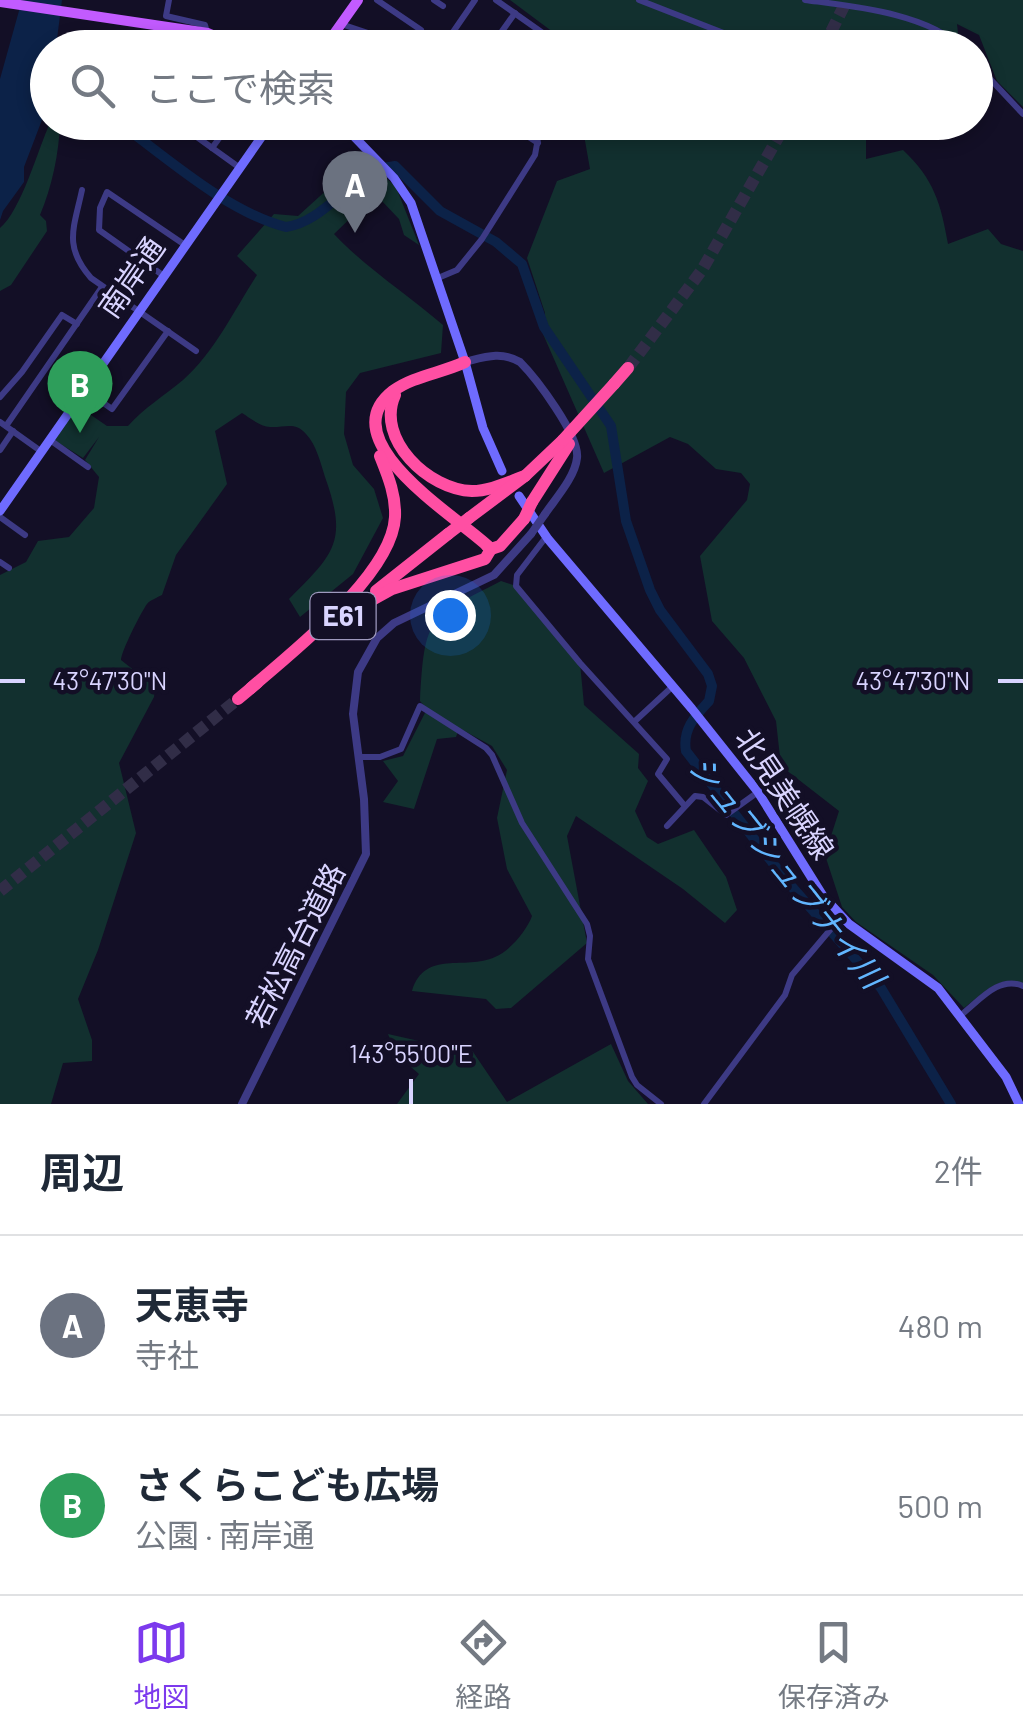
<!DOCTYPE html>
<html lang="ja">
<head>
<meta charset="utf-8">
<style>
	:root { --surface:#fff; --page:#f6f6f7; --text:#1f2937; --muted:#747a83; --line:#e0e1e3; --accent:#7c3aed }
	body { margin:0; font-family:Barlow,"Noto Sans JP",sans-serif; background:var(--page); color:var(--text) }
	.you { position:absolute; left:450px; top:615px; width:35px; height:35px; margin:-25px; border:8px solid #fff; border-radius:50%; background:#1a73e8; box-shadow:0 0 0 15px #1a73e833 }
	.badge { display:grid; place-items:center; width:65px; height:65px; border-radius:50%; background:var(--accent); color:#fff; font-size:32px; font-weight:700 }
	.pin { position:absolute; translate:-50% -82px; filter:drop-shadow(0 2px 5px #0008) }
	.pin::after { content:''; position:absolute; top:52px; width:35px; height:30px; background:inherit; clip-path:polygon(0 0,100% 0,50% 100%) }
	.list { margin:0; padding:0; list-style:none }
	h2 { display:flex; justify-content:space-between; align-items:center; height:130px; margin:0; padding:0 40px; font-size:42px }
	h2 small { font-size:32px; font-weight:400; color:var(--muted) }
	.list li { display:grid; grid-template-columns:65px 1fr auto; gap:30px; align-items:center; box-sizing:border-box; height:180px; padding:0 40px; border-top:2px solid var(--line) }
	.list b { display:block; font-size:38px; white-space:nowrap }
	.list p { margin:0; font-size:32px; white-space:nowrap; color:var(--muted) }
	.list em { font-size:32px; font-style:normal; color:var(--muted) }
	.icon { flex:none; width:55px; height:55px; fill:none; stroke:currentColor; stroke-width:2; stroke-linecap:round; stroke-linejoin:round }
	.map { position:relative; flex:none; width:1023px; height:1104px; overflow:hidden }
	.search { position:absolute; background:var(--surface); box-shadow:0 5px 15px #0003; left:30px; right:30px; top:30px; height:110px; display:flex; align-items:center; gap:25px; box-sizing:border-box; padding:0 35px; border-radius:55px; color:var(--muted); font-size:38px }
	.sheet { height:490px; background:var(--surface) }
	nav { display:flex; justify-content:space-around; align-items:center; box-sizing:border-box; height:140px; border-top:2px solid var(--line); background:var(--surface); font-size:28px; color:var(--muted) }
	nav a { display:grid; justify-items:center; gap:5px }
	nav .on { color:var(--accent) }
	.map>svg:first-child { display:block }
</style>
</head>
<body>
<div class="map">
<svg width="1023" height="1104" viewBox="0 0 1023 1104">
	<rect width="100%" height="100%" fill="#130f26"/>
	<g fill="#12302f">
		<polygon points="510,0 1023,0 1023,107 997,81 979,35 957,24 959,42 944,47 665,48 607,34 582,47 573,47"/>
		<path d="M570 122 842 123 841 137 866 140V159L903 150C934 179 941 204 948 244L988 229 1001 244 1023 251V984C1001 972 980 996 964 1008L933 975 856 922 842 907 825 855 839 811 781 766 776 721 744 658 712 621 700 556 747 500 750 484 741 473 716 469 688 444 670 437 604 473 543 334 545 313 527 258 557 181 590 169 584 135Z"/>
		<path d="M50 123H60C59 153 52 187 40 215L46 221 47 231 11 285 0 291V228C21 211 38 149 50 123Z"/>
		<path d="M363 157 396 187 419 245 404 235 399 219 380 199 362 207 334 234C366 268 407 294 443 325L441 353 360 373 346 392 344 434 353 465 374 489 383 518 353 574 300 617 289 599C335 553 348 541 325 477 321 464 316 444 306 434 295 421 284 428 270 427 261 427 250 418 242 413L215 431 227 484 176 555 162 595C158 597 149 601 147 604 141 612 121 652 121 660L155 687 154 697 119 763 136 833 98 950 78 999 92 1040V1061L63 1063 51 1104H0V575L26 562 38 541 69 537 94 508 99 477 85 460 99 437 83 458 54 440 78 406 107 426H128C145 407 164 396 183 380 214 353 235 309 257 275L237 256 274 214 298 216Z"/>
		<path d="M501 581 516 586 580 663 584 705 639 754 638 768 648 781 635 811 647 837 658 844 694 830 726 877 737 910 725 923 683 889 576 816 567 836 587 943 511 1008 496 1009 486 999 412 991C425 949 465 971 495 957 510 951 527 930 532 916L507 869 497 818 507 770 492 746 459 728 456 737 437 739 414 809 383 802 398 781 383 761 403 756 427 709 420 701C425 616 427 619 501 581Z"/>
		<polygon points="388,1034 428,1043 469,1046 507,1102 611,1044 628,1081 648,1104 397,1104 419,1074 396,1054"/>
	</g>
	<polygon fill="#0c2248" points="22,0 62,0 56,47 48,48 45,112 24,167 24,182 3,211 0,220 0,79"/>
	<g fill="none" stroke-linecap="round" stroke-linejoin="round">
		<path stroke="#0c2248" stroke-width="10" d="M118 122C166 157 227 212 286 227 328 221 352 170 395 166L440 211 496 242 522 264 544 327 611 426 626 521 650 590 660 610 708 674 712 686 709 701C696 715 682 729 686 751L786 880 881 988 951 1104"/>
		<g stroke="#312d47" stroke-width="12" stroke-dasharray="12 6" stroke-linecap="butt">
			<polyline points="823,48 847,0"/>
			<polyline points="628,368 702,270 787,122"/>
			<polyline points="0,891 238,699"/>
		</g>
		<g stroke="#3d3a85" stroke-width="6">
			<polyline points="169,0 166,16 205,25 207,32"/>
			<polyline points="377,0 421,30"/>
			<polyline points="434,0 443,6"/>
			<polyline points="496,0 564,48"/>
			<polyline points="639,0 762,48"/>
			<path d="M805 0C850 6 929 13 961 48"/>
			<polyline points="341,24 413,48"/>
			<polyline points="442,48 475,0"/>
			<polyline points="490,48 515,13"/>
			<polyline points="538,48 547,36"/>
			<polyline points="976,64 1023,114"/>
			<polyline points="176,122 240,168"/>
			<polyline points="506,122 538,143"/>
			<polyline points="212,148 231,122"/>
			<path d="M82 190C74 228 63 246 91 278L196 351"/>
			<polyline points="164,276 99,230 100,208 107,192 185,245"/>
			<polyline points="438,278 457,270 482,239 535,155 541,122"/>
			<polyline points="85,390 112,409 168,331"/>
			<polyline points="0,397 22,372 62,315 77,324"/>
			<polyline points="0,422 42,452"/>
			<polyline points="6,426 102,287"/>
			<polyline points="50,440 88,467"/>
			<polyline points="0,450 13,431"/>
			<polyline points="0,517 25,535"/>
			<polyline points="546,537 517,575 516,586 580,663 667,759 658,774 684,805"/>
			<polyline points="0,562 9,568"/>
			<polyline points="634,722 673,686"/>
			<polyline points="359,757 380,757 401,749 420,706 486,748 492,755 522,823 587,924 590,936 588,959 632,1077 637,1085 661,1104"/>
			<polyline points="667,826 695,796 703,797 726,815 758,792"/>
			<path d="M961 1015C979 1001 999 975 1023 986"/>
			<polyline points="704,1104 785,995 792,975 841,917"/>
		</g>
		<g stroke="#3d3a85" stroke-width="8">
			<path d="M465 362C485 357 501 351 520 362 536 378 580 436 577 458 575 477 556 498 545 514"/>
			<polyline points="242,1104 366,854 364,799 353,714 358,672 377,638 394,623 494,575 531,534"/>
		</g>
		<g stroke="#6f6bff" stroke-width="9">
			<polyline points="340,122 394,178 411,203 465,362 483,428 502,471"/>
			<polyline points="519,496 548,539 692,709 758,792 823,896 849,924 938,988 1006,1077 1019,1104"/>
			<polyline points="0,511 272,122"/>
		</g>
		<g stroke="#c25bff" stroke-width="10">
			<polyline points="0,2 208,33 244,48"/>
			<polyline points="324,48 358,0"/>
		</g>
		<g stroke="#ff4fa3" stroke-width="12">
			<polyline points="614,384 628,368"/>
			<path d="M395 395C375 439 429 490 472 491 490 491 508 482 525 476"/>
			<polyline points="532,502 569,444"/>
			<polyline points="469,518 525,476 563,440"/>
			<polyline points="487,546 491,549 500,546 524,519"/>
			<polyline points="376,591 448,534"/>
			<path d="M343 616 392 589 485 559 491 549C463 520 328 442 393 391 413 376 442 373 465 362"/>
			<path d="M251 688C293 651 392 575 395 517 396 495 388 476 380 456"/>
			<polyline points="238,699 257,683"/>
		</g>
		<polyline stroke="#3d3a85" stroke-width="8" points="531,534 545,514"/>
		<g stroke="#ff4fa3" stroke-width="12">
			<polyline points="563,440 614,384"/>
			<polyline points="524,519 532,502"/>
			<polyline points="448,534 469,518"/>
		</g>
	</g>
	<path fill="none" stroke="#d9d4ff" stroke-width="4" d="M0 681H25M998 681H1023M411 1079V1104"/>
	<g text-anchor="middle" stroke-width="9" stroke-linejoin="round" paint-order="stroke">
		<rect fill="#130f26" stroke="#9e99be" stroke-width="2.5" x="310.5" y="593" width="65" height="46" rx="8"/>
		<g font-size="28" font-weight="bold" fill="#d9d4ff">
			<text x="343" y="626">E61</text>
		</g>
		<g font-size="30" fill="#d9d4ff" stroke="#130f26">
			<text transform="translate(132 278) rotate(-55)" y="10">南岸通</text>
			<text transform="translate(784 794) rotate(56)" y="10">北見美幌線</text>
			<text transform="translate(296 946) rotate(-63)" y="10">若松高台道路</text>
		</g>
		<g font-size="32" font-style="italic" fill="#62b6ff" stroke="#130f26">
			<text transform="translate(786 872) rotate(51)" y="11">シュブシュブナイ川</text>
		</g>
	</g>
	<g font-size="25" text-anchor="middle" fill="#d9d4ff" stroke="#130f26" stroke-width="9" stroke-linejoin="round" paint-order="stroke">
		<text x="110" y="690">43°47'30"N</text>
		<text x="913" y="690">43°47'30"N</text>
		<text x="411" y="1063">143°55'00"E</text>
	</g>
</svg>
<div class="you"></div>
<div class="pin badge" style="left:355px;top:233px;background:#6b7280">A</div>
<div class="pin badge" style="left:80px;top:433px;background:#2e9e5b">B</div>
<div class="search"><svg class="icon" aria-label="search" viewBox="0 0 24 24"><circle cx="10" cy="10" r="6"/><path d="M15 15l6 6"/></svg>ここで検索</div>
</div>
<section class="sheet">
<h2>周辺<small>2件</small></h2>
<ul class="list">
<li><span class="badge" style="background:#6b7280">A</span><div><b>天恵寺</b><p>寺社</p></div><em>480 m</em></li>
<li><span class="badge" style="background:#2e9e5b">B</span><div><b>さくらこども広場</b><p>公園 · 南岸通</p></div><em>500 m</em></li>
</ul>
</section>
<nav>
<a class="on"><svg class="icon" aria-label="map" viewBox="0 0 24 24"><path d="M3 6l6-2 6 2 6-2v14l-6 2-6-2-6 2zM9 4v14M15 6v14"/></svg>地図</a>
<a><svg class="icon" aria-label="directions" viewBox="0 0 24 24"><path d="M12 3l9 9-9 9-9-9zM9 14v-3h6M13 9l2 2-2 2"/></svg>経路</a>
<a><svg class="icon" aria-label="saved" viewBox="0 0 24 24"><path d="M7 4h10v16l-5-4-5 4z"/></svg>保存済み</a>
</nav>
</body>
</html>
